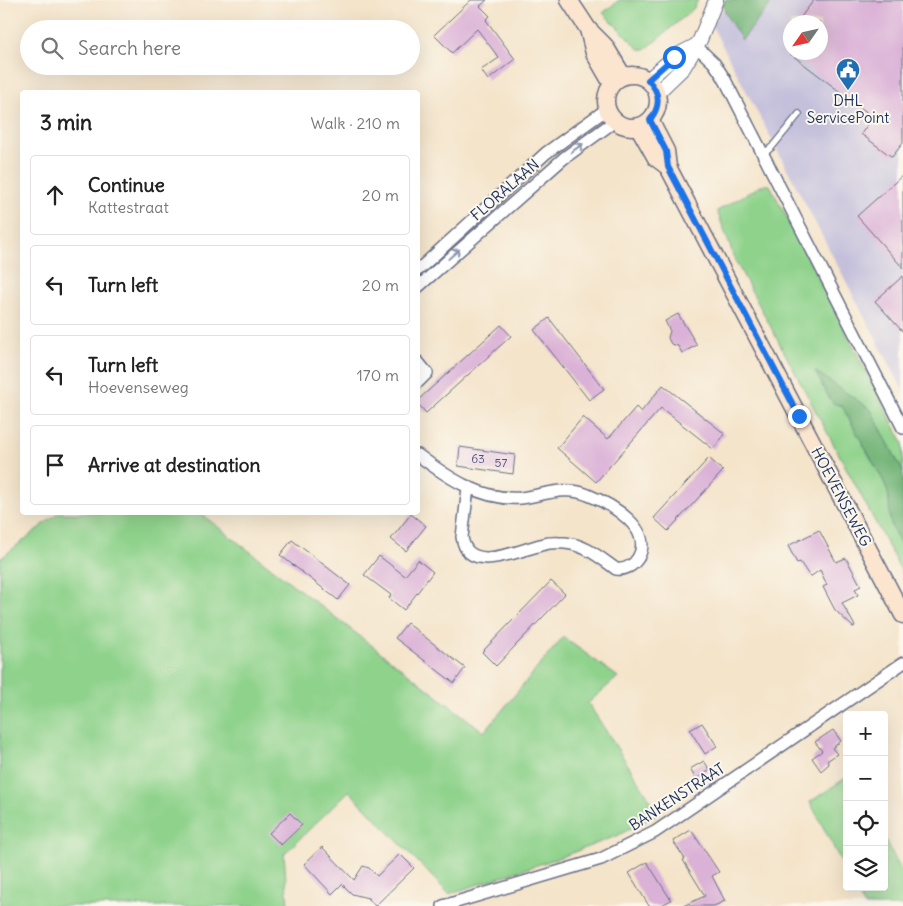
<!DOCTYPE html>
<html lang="en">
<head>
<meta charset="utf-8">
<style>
	:root { --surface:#fff; --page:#f2f2f2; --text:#222; --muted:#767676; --line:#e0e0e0 }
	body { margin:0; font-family:Delius,sans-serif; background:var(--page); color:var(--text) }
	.controls { position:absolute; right:15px; bottom:15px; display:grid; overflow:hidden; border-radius:5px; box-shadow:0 5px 20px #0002 }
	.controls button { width:45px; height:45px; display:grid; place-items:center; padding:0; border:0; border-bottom:1px solid var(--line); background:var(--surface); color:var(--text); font:25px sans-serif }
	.compass { position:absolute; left:783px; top:15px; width:45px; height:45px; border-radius:50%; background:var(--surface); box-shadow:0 5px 20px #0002; rotate:236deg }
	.stop { position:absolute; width:15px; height:15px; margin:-11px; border:4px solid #1a73e8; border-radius:50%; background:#fff }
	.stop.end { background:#1a73e8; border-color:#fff; box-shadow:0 1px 5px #0008 }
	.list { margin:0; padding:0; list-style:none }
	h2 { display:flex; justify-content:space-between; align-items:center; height:65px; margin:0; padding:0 20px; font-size:21px }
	h2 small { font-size:16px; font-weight:400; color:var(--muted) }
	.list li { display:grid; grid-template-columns:32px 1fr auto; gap:15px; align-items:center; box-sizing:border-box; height:80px; margin:0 10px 10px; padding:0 10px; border:1px solid var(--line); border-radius:5px }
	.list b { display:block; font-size:19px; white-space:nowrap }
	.list p { margin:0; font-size:16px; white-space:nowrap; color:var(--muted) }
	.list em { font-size:16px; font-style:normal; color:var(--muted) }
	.icon { flex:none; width:28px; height:28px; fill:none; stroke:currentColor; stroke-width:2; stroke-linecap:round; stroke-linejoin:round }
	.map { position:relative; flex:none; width:903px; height:906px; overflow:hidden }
	.search { position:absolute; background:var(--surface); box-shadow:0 5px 20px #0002; left:20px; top:20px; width:400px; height:55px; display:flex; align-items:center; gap:12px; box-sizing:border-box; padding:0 18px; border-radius:28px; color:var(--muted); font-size:19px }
	.panel { position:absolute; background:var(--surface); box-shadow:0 5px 20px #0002; left:20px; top:90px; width:400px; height:425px; border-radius:5px }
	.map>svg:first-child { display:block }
</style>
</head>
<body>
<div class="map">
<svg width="903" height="906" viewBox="0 0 903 906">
	<rect width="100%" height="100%" fill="#fbf7ec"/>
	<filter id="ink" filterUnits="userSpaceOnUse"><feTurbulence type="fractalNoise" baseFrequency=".02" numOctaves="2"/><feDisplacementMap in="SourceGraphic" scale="10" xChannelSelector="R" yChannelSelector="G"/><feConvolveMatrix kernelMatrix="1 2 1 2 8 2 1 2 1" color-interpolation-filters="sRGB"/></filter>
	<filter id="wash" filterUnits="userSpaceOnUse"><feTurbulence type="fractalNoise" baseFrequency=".0096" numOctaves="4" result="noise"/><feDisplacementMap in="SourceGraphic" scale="20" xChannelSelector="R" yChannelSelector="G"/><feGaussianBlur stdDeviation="1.12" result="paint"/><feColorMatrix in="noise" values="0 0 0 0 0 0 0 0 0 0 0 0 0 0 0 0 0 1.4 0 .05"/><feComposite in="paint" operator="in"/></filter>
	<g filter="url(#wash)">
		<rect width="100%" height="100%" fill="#f4e4ca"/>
		<path fill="#c4c0db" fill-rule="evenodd" d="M731 0H903V390L711 24ZM790 22H820V52H790Z"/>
		<g fill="#8ed28b" stroke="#548074">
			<polygon points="619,0 698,0 694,8 645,50 639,49 603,13"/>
			<polygon points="762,185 770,185 903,443 903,472 871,410 816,372 833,403 842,406 884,482 889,493 890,518 892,527 903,548 903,574 736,262 717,211"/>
			<polygon points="58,513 200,513 484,732 563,637 618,677 588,703 659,813 619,835 561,857 449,894 349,791 284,854 288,906 0,906 0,559"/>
			<polygon points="847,777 847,873 810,802"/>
			<polygon points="884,837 903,874 903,906 864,906 854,887 884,887"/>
		</g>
		<g fill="#72b477" stroke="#46726a">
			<polygon points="725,0 774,0 742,40 728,18 722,4"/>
			<path d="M815 371 871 410 903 472V548C898 539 891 529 890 518 888 503 891 497 884 482L842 406 833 403 829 398Z"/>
		</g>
		<g id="blocks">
			<g fill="#dab1d7">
				<polygon points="471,0 487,0 480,6 490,16 486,20 515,59 488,80 481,70 499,58 477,29 452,53 434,35"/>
				<polygon points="814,0 903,0 903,143 892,157 861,134 873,117 788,52 820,52 820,22 797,22"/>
				<polygon points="903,175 903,268 857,216"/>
				<polygon points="903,276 903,332 875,301"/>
				<polygon points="678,314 697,345 682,353 678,346 671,344 668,338 670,331 665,321"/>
				<polygon points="549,318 604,389 589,400 534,330"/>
				<polygon points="501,325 511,336 426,413 418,404 418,400"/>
				<polygon points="663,385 725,434 713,449 661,408 596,482 557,448 583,417 608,439 636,407 641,412"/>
				<polygon points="460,447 515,455 513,474 458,466"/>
				<polygon points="709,458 723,471 668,531 654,518"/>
				<polygon points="411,514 426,526 406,551 391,539"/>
				<polygon points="819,530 836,562 846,558 861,586 855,589 858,595 842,603 855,626 853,627 835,610 823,587 827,585 820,570 810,577 800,562 797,563 788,546"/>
				<polygon points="292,540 350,585 338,600 280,555"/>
				<polygon points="379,556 405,576 418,560 433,572 404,610 389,598 391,595 364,575"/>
				<polygon points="551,581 565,594 496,666 482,652"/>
				<polygon points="407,623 465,668 454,683 395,638"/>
				<polygon points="702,723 717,746 705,754 690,730"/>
				<polygon points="833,730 841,741 832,748 837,754 827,761 829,764 821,771 812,758 822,751 815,742"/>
				<polygon points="704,761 710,770 696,779 690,769"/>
				<polygon points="290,813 302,825 281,845 269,833"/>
				<polygon points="691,830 719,872 712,876 725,901 714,906 683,906 705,896 683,860 685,859 673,841"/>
				<polygon points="322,847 354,880 363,866 369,868 377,876 400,854 414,868 375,906 368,898 352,894 342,884 332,894 304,864"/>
				<polygon points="647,862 671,900 660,906 649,906 629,873"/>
			</g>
		</g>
	</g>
	<g filter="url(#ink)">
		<use href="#blocks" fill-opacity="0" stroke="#676e84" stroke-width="1"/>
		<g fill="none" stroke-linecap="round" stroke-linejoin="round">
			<defs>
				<polyline id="service" points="763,154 772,147 799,114"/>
				<g id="minor">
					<polyline points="696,46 714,63 724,78 903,428"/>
					<polyline points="418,270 546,153 607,109"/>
					<polyline points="418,287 564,158 615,121"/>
					<polyline points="418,362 427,373 418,382"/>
					<path d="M418 455C447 477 482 501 521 498 544 495 566 485 588 495 611 504 655 529 638 558 633 566 625 570 616 569 599 557 586 545 565 543 558 543 551 542 545 544 522 548 468 577 462 537L468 488"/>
					<polyline points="443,906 601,859 655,832 903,663"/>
				</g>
				<g id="tertiary">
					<polyline points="648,80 674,57 695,46"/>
					<polyline points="657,93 683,68 700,40 716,0"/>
				</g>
				<g id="secondary">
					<polyline points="569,0 588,29 605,46 623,76"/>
					<polyline points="588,29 594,53 612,84"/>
					<circle cx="632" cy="101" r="26"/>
					<polyline points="650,120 666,151 668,167 903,615"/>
					<polyline points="638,126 656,158 668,167"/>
				</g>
			</defs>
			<use href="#service" stroke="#676e84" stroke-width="8"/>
			<use href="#minor" stroke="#676e84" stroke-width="14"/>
			<use href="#tertiary" stroke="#676e84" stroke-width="16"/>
			<use href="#secondary" stroke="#676e84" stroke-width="19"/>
			<use href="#service" stroke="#fff" stroke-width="5.5"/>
			<use href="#minor" stroke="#fff" stroke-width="11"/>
			<use href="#tertiary" stroke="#fff" stroke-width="14"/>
			<use href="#secondary" stroke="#fce5cf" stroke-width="16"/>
		</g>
		<defs><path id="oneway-shaft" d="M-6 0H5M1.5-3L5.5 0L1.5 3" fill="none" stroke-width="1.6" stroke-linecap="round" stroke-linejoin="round" transform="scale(1.25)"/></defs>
		<g stroke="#8d97ae">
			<use href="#oneway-shaft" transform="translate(577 148) rotate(-36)"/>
			<use href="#oneway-shaft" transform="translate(454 254) rotate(-41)"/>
		</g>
	</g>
	<g fill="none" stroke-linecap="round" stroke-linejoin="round" filter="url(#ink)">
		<path stroke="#1a73e8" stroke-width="6" d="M674 57 648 80C660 92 661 106 650 120L666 151 668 167 799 416"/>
	</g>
	<defs>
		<symbol id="civic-pin" viewBox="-11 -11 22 30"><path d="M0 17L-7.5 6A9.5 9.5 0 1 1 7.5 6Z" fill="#1f6fb2" stroke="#fbf7ec"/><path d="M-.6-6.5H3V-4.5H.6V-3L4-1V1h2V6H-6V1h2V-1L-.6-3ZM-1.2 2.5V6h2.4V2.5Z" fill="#fff"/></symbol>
	</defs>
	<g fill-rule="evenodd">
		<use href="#civic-pin" x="834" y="56" width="28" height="38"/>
	</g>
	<g text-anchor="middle" stroke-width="4" stroke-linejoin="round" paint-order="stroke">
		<g font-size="12" fill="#4b507c">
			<text x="478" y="463">63</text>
			<text x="501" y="467">57</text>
		</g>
		<g font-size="15" fill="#1b2f5e" stroke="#fbf7ec">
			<text x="848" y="106">DHL<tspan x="848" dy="17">ServicePoint</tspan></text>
		</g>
		<g font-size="15" fill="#1b2f5e" stroke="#fbf7ec">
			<text transform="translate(505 190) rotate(-41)" y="5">FLORALAAN</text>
			<text transform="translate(841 497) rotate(62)" y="5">HOEVENSEWEG</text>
			<text transform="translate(677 797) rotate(-33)" y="5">BANKENSTRAAT</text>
		</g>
	</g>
</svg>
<div class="controls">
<button>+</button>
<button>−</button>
<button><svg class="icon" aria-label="locate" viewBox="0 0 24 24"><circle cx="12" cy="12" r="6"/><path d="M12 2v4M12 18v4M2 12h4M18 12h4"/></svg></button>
<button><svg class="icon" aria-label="layers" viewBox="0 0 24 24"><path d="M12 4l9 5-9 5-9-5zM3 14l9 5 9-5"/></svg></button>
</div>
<svg class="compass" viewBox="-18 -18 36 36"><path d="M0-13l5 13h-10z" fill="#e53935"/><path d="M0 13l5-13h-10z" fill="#767676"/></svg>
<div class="stop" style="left:674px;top:57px"></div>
<div class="stop end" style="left:799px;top:416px"></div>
<div class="search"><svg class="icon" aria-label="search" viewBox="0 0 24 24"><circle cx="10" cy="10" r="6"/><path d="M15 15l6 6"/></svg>Search here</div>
<section class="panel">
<h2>3 min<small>Walk · 210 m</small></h2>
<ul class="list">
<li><svg class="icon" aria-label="ahead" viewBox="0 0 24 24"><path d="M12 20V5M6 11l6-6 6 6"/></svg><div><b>Continue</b><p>Kattestraat</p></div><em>20 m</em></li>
<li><svg class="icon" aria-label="left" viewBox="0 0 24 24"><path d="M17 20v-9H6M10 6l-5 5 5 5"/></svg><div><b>Turn left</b></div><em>20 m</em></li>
<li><svg class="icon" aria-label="left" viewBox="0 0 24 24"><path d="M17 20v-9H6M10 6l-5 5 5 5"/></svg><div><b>Turn left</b><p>Hoevenseweg</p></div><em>170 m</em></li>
<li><svg class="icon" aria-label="arrive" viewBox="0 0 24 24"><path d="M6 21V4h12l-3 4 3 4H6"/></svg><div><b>Arrive at destination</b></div></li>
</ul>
</section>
</div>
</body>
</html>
